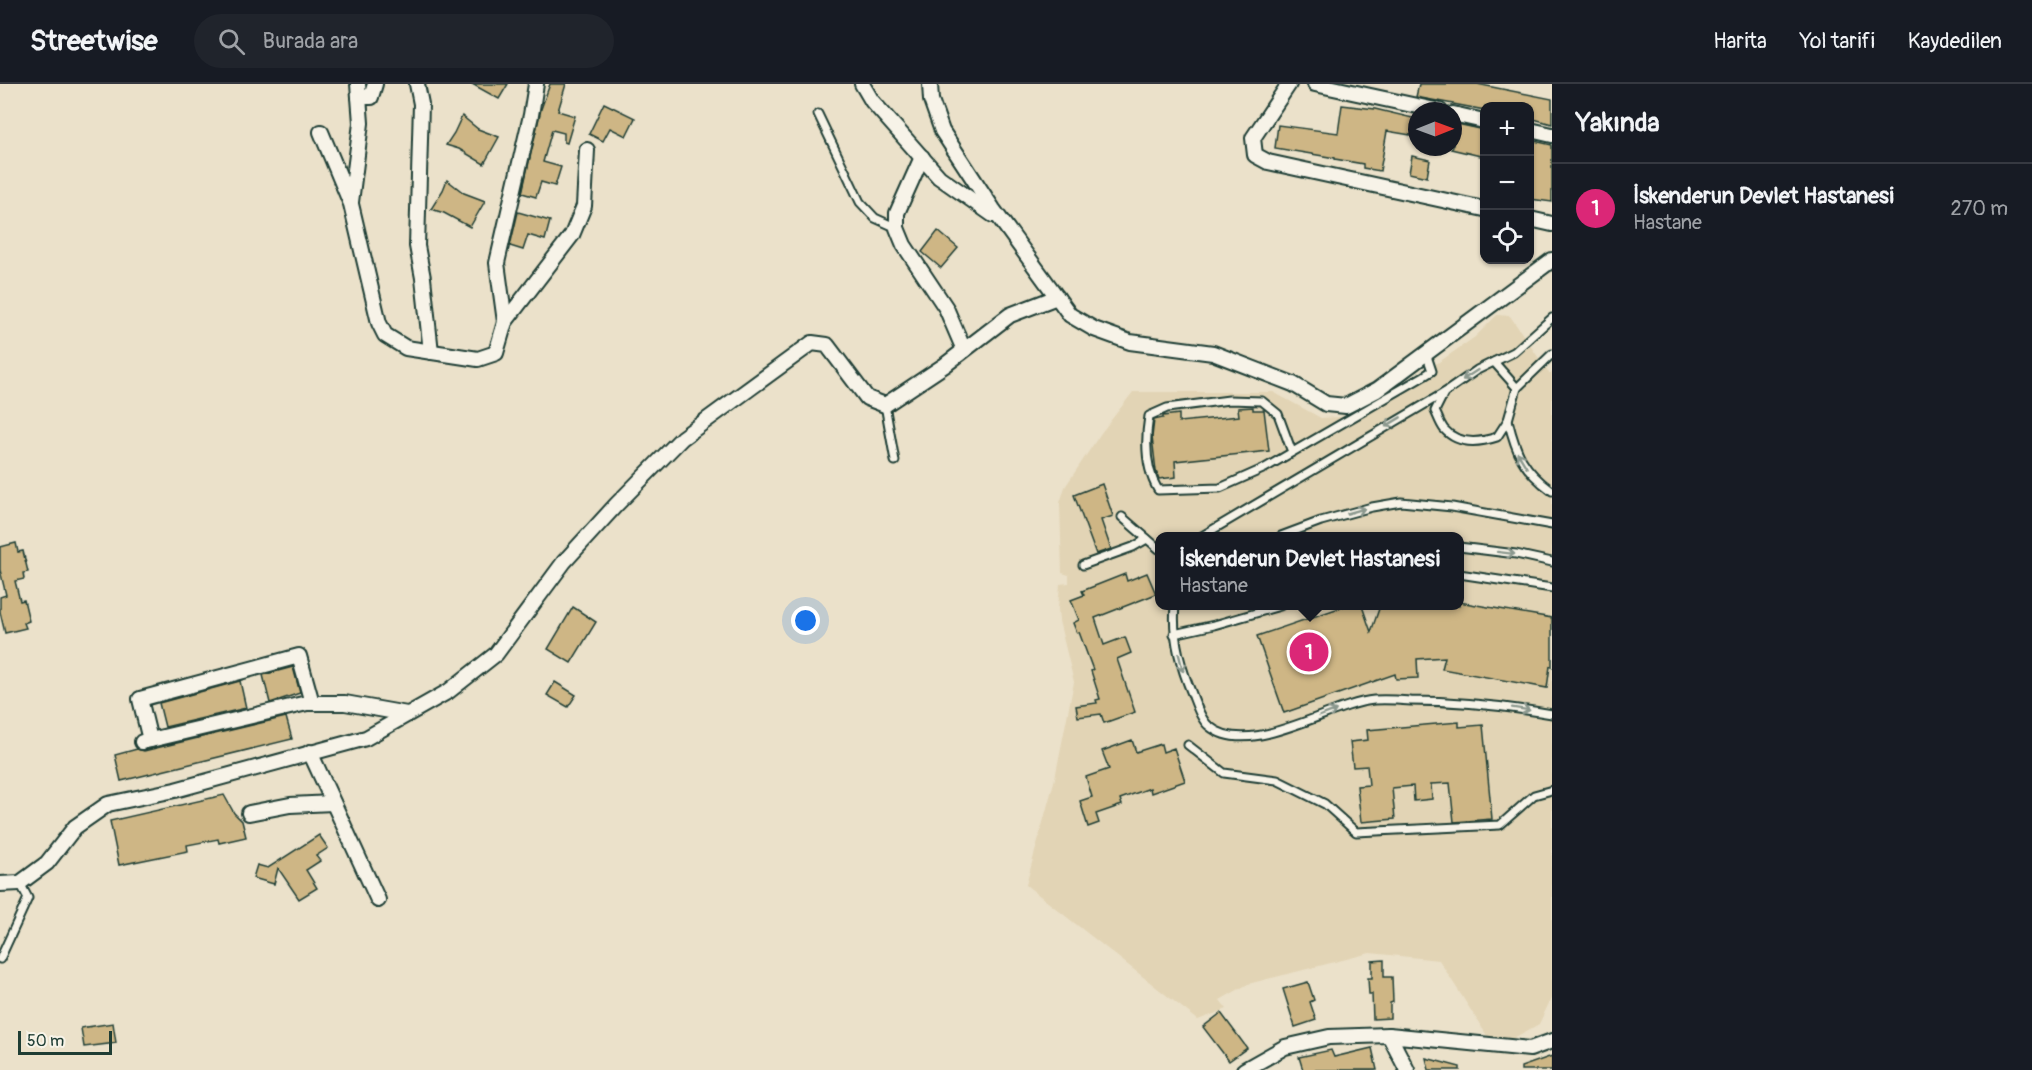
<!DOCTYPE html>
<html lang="tr">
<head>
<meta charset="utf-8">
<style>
	:root { --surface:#171b24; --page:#20242c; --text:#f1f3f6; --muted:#9ea1a6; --line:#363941; --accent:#db2777 }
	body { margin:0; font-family:Pangolin,sans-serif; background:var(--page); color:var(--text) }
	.controls { position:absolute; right:18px; top:18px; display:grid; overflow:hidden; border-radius:12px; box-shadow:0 2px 4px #0004 }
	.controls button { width:54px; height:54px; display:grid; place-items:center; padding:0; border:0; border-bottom:2px solid var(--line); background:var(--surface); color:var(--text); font:30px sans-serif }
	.compass { position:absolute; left:1408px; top:18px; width:54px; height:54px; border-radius:50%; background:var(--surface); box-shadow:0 2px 4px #0004; rotate:89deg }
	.scale { position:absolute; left:18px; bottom:15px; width:94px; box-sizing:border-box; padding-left:6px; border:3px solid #1f3d34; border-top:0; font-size:16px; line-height:21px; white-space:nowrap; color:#1f3d34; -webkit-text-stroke:4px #f7f3e8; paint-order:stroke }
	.you { position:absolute; left:806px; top:537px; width:21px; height:21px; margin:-15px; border:4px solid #fff; border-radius:50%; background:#1a73e8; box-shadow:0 0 0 9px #1a73e833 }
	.badge { display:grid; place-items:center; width:39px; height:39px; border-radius:50%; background:var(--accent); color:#fff; font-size:20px; font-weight:700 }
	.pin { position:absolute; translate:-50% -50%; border:3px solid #fff; box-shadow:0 2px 6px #0006 }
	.popup { position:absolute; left:1155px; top:448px; width:309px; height:78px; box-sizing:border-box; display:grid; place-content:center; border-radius:12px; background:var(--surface); filter:drop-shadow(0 2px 4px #0005); font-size:20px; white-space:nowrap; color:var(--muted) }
	.popup b { font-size:22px; color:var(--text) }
	.popup::after { content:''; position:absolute; left:50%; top:100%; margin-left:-12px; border:12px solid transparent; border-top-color:var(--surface) }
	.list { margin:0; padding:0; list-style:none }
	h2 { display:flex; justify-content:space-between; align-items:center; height:78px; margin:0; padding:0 24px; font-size:26px }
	h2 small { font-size:20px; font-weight:400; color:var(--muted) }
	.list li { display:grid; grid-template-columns:39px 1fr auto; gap:18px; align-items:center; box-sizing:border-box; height:90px; padding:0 24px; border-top:2px solid var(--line) }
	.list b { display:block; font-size:22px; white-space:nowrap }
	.list p { margin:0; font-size:20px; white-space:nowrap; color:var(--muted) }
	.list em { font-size:20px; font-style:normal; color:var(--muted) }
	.icon { flex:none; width:33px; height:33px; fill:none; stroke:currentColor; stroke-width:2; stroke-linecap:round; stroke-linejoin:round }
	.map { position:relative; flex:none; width:1552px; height:986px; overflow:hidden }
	header { display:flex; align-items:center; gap:36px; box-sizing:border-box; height:84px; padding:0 30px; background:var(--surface); border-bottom:2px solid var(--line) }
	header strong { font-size:28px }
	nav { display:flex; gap:33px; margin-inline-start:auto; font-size:21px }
	.search { width:420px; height:54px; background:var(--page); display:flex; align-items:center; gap:15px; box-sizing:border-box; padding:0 21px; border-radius:33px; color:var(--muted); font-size:22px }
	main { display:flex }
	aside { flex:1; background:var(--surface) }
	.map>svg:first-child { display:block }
</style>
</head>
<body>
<header>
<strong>Streetwise</strong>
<div class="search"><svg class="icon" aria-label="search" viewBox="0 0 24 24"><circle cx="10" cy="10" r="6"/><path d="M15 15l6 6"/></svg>Burada ara</div>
<nav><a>Harita</a><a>Yol tarifi</a><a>Kaydedilen</a></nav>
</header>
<main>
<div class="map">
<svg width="1552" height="986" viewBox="0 0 1552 986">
	<rect width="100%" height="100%" fill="#ebe1ca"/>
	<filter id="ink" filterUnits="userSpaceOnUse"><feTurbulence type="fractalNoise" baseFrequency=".0167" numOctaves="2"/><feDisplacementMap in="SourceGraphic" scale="12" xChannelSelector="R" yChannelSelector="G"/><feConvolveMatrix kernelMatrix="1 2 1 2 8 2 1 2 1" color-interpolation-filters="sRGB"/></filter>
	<g filter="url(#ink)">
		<path fill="#e2d4b5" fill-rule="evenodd" d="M1497 231 1510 232 1549 289H1552V913L1539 940 1510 956 1491 958 1439 876 1370 869 1248 900 1220 916 1227 925 1198 936 1026 801 1055 694 1074 598 1059 537 1058 524 1060 500 1069 499V491L1062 489 1060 419 1065 403 1101 349 1133 308H1273L1321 334 1340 333 1370 326 1475 253ZM1159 452H1459V522H1159Z"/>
		<g fill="#ceb685" stroke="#1f3d34" stroke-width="1.5">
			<polygon points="472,0 508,0 499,15"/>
			<polygon points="550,0 566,0 558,27 575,32 567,59 564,58 564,49 552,46 543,78 561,83 555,102 541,98 536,113 522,109 541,25"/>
			<polygon points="1419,0 1477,0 1552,15 1552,40 1530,34 1530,22 1485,22 1485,26 1416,13"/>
			<polygon points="604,19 635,34 626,52 610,44 603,57 589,50"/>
			<polygon points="1342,21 1375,25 1417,35 1417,52 1387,47 1380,87 1363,84 1363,80 1335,75 1335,74 1275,64 1278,41 1338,49"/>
			<polygon points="462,32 478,45 499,53 484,80 459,65 446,61 454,49"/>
			<polygon points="1457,40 1485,46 1485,73 1451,65 1453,63 1453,45 1456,45"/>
			<polygon points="1530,56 1552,61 1552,118 1530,115"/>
			<polygon points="1412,72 1430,76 1427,93 1409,89"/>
			<polygon points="447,96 464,109 485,117 470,143 444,129 431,125 443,106"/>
			<polygon points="518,128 550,137 545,156 528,151 523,166 510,162"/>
			<polygon points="938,147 958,164 941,184 922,168"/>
			<polygon points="1253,323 1253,326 1264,326 1269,367 1175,377 1176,393 1159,395 1156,387 1152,353 1154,336 1163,334 1163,332 1179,330 1179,338 1239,332 1238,324"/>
			<polygon points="1102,400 1113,432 1101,436 1111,465 1096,470 1074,411"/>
			<polygon points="16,459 18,468 23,467 28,488 23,489 24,495 15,497 20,517 24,516 29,537 24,539 26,544 5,549 0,528 0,513 6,511 0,486 0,463"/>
			<polygon points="1147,489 1156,510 1095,534 1104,561 1125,553 1131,569 1117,575 1135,628 1104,639 1101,630 1078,633 1076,622 1097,619 1096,616 1100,615 1091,587 1093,586 1079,548 1077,549 1073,539 1079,536 1071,516 1084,511 1082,507 1125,490 1127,497"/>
			<polygon points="1459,518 1552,534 1552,583 1550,582 1547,604 1442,585 1445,573 1417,575 1418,594 1396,595 1395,590 1284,629 1257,552 1345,522 1362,522 1371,548 1380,522 1459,522"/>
			<polygon points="573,523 596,538 571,579 548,565"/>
			<polygon points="293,583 300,609 270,619 263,591"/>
			<polygon points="240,597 246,624 165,643 159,619"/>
			<polygon points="555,598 576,611 568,623 547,611"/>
			<polygon points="286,633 292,655 121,697 115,671 137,665 144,667"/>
			<polygon points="1459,638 1459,643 1483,641 1492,735 1454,738 1450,699 1431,700 1432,715 1414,717 1413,702 1392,704 1395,735 1361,738 1357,702 1369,701 1367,682 1353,683 1350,658 1368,656 1367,646"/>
			<polygon points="1132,656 1136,668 1161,660 1163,668 1174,664 1185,697 1151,709 1150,704 1120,715 1122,721 1096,730 1099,739 1088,743 1080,717 1092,713 1086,693 1109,685 1102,667"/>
			<polygon points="224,711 234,729 242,737 246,753 219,759 218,755 187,761 188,767 119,781 110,737"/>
			<polygon points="319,751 328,764 316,772 320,777 306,786 317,804 299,815 278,784 274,800 253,794 257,781 268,784"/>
			<polygon points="1384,876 1384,893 1392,893 1393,918 1390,919 1390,934 1373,935 1372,910 1369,910 1368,894 1372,894 1372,877"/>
			<polygon points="1308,898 1314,916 1310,918 1316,936 1295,943 1283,905"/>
			<polygon points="1221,929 1247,964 1229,977 1203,943"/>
			<polygon points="113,939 116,959 84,963 81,944"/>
			<polygon points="1372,964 1377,986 1303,986 1299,973 1331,966 1334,973"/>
			<polygon points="1552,972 1552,986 1521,986 1521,983"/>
			<polygon points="1426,974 1460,983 1460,986 1429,986"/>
		</g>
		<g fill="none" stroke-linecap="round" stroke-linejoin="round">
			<defs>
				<g id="service">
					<polyline points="818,30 860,118 875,134 897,144"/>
					<path d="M1552 234 1514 268 1477 286 1444 309 1435 327C1438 333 1440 340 1444 345 1458 361 1479 359 1497 353L1508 336 1517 304 1552 270"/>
					<polyline points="1494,278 1517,304"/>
					<polyline points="885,321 895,377"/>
					<path d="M1508 336C1516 369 1523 386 1552 407"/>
					<path d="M1292 368 1278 330 1262 317 1229 316 1167 324 1149 332C1145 357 1145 384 1158 406L1220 404 1265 384 1424 292 1432 287 1426 269"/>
					<polyline points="1122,433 1159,465"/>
					<polyline points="1202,452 1444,309"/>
					<polyline points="1281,452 1321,437 1372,423 1401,418 1452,423 1552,441"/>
					<polyline points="1459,463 1516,470 1552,478"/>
					<polyline points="1083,481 1133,463 1147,455"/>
					<polyline points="1459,490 1552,504"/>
					<path d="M1175 522C1172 552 1180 582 1192 610 1196 620 1201 636 1209 642 1249 676 1329 620 1374 616 1386 615 1399 616 1411 617 1459 617 1505 622 1552 630"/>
					<polyline points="1174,550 1214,541 1280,522"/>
					<polyline points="1188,661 1224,689 1277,696 1325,720 1356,748 1500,741 1534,711 1552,706"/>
					<polyline points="0,875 28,814 20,799"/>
				</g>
				<g id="minor">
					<polyline points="417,0 421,20 417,162 423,194 431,268"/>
					<polyline points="862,0 872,17 939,93 993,131"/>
					<polyline points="930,0 931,16 942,47 993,125 1070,231 1094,245 1130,258 1213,269 1293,300 1326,320 1346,322 1377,306 1552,176"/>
					<polyline points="1289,0 1253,54 1255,71 1268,78 1484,125"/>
					<polyline points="1315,0 1440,27"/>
					<polyline points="359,13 371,13 375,0"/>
					<polyline points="1453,30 1484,37"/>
					<polyline points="1530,46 1552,51"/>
					<polyline points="321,48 351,120 379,239 385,251 406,264 478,275 496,269 505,238 572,151 584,122 587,66"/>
					<polyline points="922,73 897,129 897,144 904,161 946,224 964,266"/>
					<polyline points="351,118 361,39 358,0"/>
					<polyline points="1530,135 1552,140"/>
					<polyline points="505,238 497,179 531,31 536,0"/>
					<polyline points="150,656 140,615 299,572 312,619"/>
					<polyline points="142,658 307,619 345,619 407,630"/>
					<polyline points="310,668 378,816"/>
					<polyline points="249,729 290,721 333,719"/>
					<polyline points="0,800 20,799 47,779 75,743 108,720 175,706 366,654 449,607 496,570 564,478 616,421 682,354 812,259 827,261 867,314 885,321 945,281 1010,231 1057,213"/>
					<polyline points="1244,986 1285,963 1329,953 1389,951"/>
					<polyline points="1407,986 1389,951 1530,965 1552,957"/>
				</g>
			</defs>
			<use href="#service" stroke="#1f3d34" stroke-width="11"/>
			<use href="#minor" stroke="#1f3d34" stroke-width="18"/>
			<use href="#service" stroke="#f7f3e8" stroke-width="7"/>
			<use href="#minor" stroke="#f7f3e8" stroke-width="14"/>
		</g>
		<defs><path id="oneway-shaft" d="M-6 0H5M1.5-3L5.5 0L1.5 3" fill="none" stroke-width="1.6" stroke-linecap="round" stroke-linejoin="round" transform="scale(1.5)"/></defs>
		<g stroke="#8b988e">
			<use href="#oneway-shaft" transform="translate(1470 291) rotate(147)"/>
			<use href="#oneway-shaft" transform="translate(1393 338) rotate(149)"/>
			<use href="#oneway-shaft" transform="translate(1522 376) rotate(-121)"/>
			<use href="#oneway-shaft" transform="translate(1356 427) rotate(-16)"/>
			<use href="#oneway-shaft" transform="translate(1506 469) rotate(7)"/>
			<use href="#oneway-shaft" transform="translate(1181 579) rotate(76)"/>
			<use href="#oneway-shaft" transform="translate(1521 625) rotate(9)"/>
			<use href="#oneway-shaft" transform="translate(1328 629) rotate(-20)"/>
		</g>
	</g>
</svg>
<div class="controls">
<button>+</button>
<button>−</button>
<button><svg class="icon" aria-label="locate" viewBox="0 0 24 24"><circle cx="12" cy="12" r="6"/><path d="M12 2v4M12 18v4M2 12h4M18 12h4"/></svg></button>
</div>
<svg class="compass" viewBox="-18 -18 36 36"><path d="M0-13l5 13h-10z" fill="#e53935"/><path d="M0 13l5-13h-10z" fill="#9ea1a6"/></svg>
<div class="scale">50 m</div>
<div class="you"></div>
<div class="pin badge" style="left:1309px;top:568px">1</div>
<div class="popup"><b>İskenderun Devlet Hastanesi</b>Hastane</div>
</div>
<aside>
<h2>Yakında<small></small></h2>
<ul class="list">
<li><span class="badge">1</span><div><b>İskenderun Devlet Hastanesi</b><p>Hastane</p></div><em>270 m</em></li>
</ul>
</aside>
</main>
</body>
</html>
